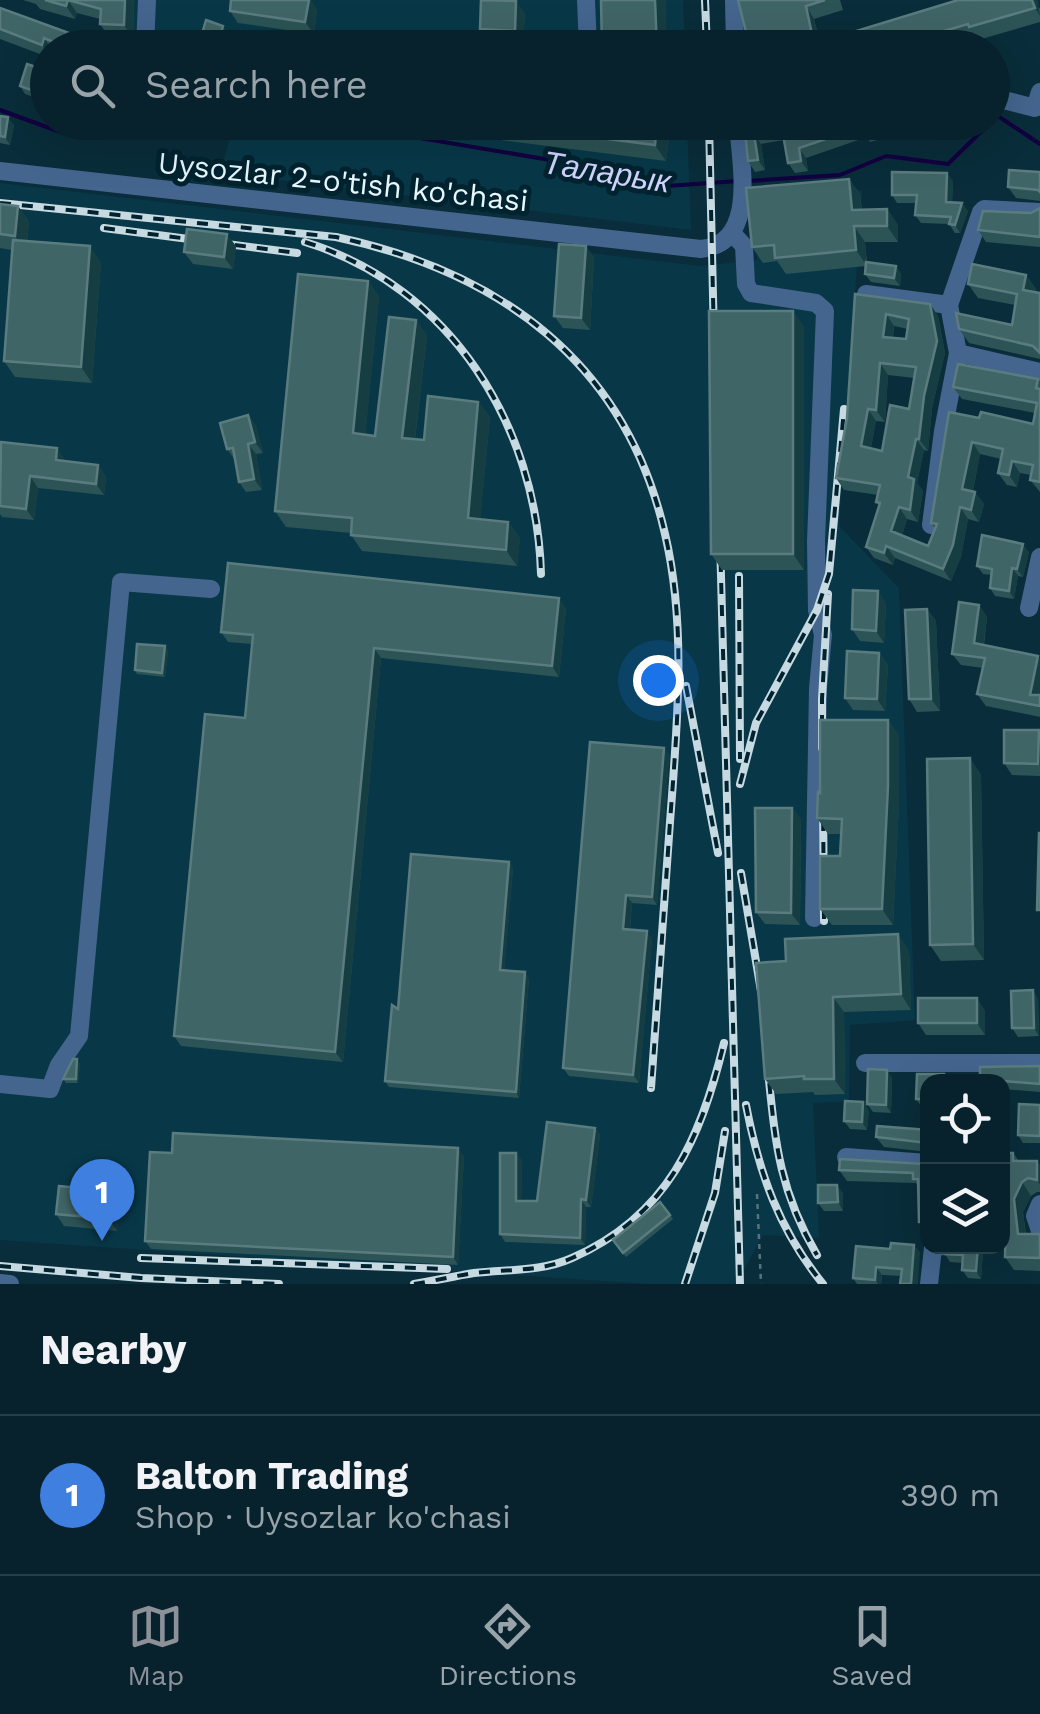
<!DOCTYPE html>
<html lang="en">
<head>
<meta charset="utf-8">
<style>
	:root { --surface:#07222c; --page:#152f38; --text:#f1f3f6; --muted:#98a4a9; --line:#283f48; --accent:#8c9099 }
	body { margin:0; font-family:"Work Sans",sans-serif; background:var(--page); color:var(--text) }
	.controls { position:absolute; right:30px; bottom:30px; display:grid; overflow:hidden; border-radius:20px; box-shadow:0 10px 40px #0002 }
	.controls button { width:90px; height:90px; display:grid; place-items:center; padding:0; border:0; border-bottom:2px solid var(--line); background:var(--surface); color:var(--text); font:50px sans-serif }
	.you { position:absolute; left:658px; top:680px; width:35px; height:35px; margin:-25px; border:8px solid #fff; border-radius:50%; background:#1a73e8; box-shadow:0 0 0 15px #1a73e833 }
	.badge { display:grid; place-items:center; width:65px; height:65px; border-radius:50%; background:var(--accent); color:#fff; font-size:32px; font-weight:700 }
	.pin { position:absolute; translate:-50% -82px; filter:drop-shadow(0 2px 5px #0008) }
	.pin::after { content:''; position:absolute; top:52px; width:35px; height:30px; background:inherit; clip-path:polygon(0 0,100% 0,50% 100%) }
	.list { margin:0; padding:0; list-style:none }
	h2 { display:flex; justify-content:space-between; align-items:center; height:130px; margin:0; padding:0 40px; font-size:42px }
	h2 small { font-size:32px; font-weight:400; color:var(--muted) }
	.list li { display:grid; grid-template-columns:65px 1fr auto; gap:30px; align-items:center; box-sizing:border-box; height:160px; padding:0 40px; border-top:2px solid var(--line) }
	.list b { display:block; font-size:38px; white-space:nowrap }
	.list p { margin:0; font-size:32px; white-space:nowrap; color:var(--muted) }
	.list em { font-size:32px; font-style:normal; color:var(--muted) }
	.icon { flex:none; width:55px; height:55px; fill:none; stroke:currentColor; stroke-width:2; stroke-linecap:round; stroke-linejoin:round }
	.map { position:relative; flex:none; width:1040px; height:1284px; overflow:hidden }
	.search { position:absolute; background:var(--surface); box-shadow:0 10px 40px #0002; left:30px; right:30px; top:30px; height:110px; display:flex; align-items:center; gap:25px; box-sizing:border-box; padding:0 35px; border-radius:55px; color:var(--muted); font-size:38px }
	.sheet { height:290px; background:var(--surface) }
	nav { display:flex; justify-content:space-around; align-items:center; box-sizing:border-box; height:140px; border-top:2px solid var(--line); background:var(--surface); font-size:28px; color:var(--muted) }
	nav a { display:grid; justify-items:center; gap:5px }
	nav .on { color:var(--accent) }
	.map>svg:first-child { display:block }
</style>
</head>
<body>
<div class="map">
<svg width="1040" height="1284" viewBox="0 0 1040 1284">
	<rect width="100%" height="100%" fill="#092d3a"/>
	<g fill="#083848">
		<polygon points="105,0 683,0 685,47 105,48 100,45"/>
		<polygon points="234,123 687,123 691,230 220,173"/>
		<polygon points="0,183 700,266 757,260 753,201 862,191 839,526 899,588 915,1020 850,1025 849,1101 813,1103 819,1238 763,1235 736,1284 648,1284 0,1240"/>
	</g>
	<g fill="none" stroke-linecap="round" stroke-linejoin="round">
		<g stroke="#120040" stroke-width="4">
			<polyline points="0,110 66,134 254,135 282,122"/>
			<polyline points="992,121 998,116 1040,144"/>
			<polyline points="325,122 580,165 667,186 738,181"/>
			<polyline points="747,181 840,175 886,156 948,164 991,122"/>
		</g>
		<polyline stroke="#56737e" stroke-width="2.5" stroke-dasharray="5 5" stroke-linecap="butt" points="757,1194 761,1284"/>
		<g stroke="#44658e" stroke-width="18">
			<polyline points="586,0 588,48"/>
			<polyline points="734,0 735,48"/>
			<polyline points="145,48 147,0"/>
			<polyline points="992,97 1035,108 1040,92"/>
			<path d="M0 171 701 249C759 243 740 162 738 122"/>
			<polyline points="732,233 744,246 746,284 751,293 816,303 825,311 816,541 817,610 823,635 818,688 814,918"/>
			<polyline points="866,294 949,305"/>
			<polyline points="958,353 1040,372"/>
			<polyline points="931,525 943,431 958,353 949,305 981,212 984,209 1040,212"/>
			<polyline points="1029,608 1040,557"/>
			<polyline points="865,1063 1040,1063"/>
			<polyline points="0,1084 50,1089 59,1065 79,1036 121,582 211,589"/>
			<polyline points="846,1157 928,1163"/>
			<polyline points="1040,1204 1035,1216 1040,1231"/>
			<polyline points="0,1283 10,1284"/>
			<polyline points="929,1284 933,1248 943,1246"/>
		</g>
		<defs>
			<g id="rail">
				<polyline points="705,0 707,48"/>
				<polyline points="709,122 714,339"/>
				<path d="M0 203 336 237C500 272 626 362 665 534 687 627 677 727 670 822 664 910 658 999 651 1088"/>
				<polyline points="104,228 297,253"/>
				<path d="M305 242C451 287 537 426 541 574"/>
				<polyline points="720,539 740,1284"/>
				<polyline points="739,576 740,759"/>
				<polyline points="686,686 718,853"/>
				<polyline points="822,748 822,699 828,594"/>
				<polyline points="740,784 756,723 817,610 829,574 844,409"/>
				<polyline points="823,798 824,921"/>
				<polyline points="741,873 761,991"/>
				<path d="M767 1061C775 1137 777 1187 817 1255"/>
				<path d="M746 1105C759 1173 779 1230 823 1284"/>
				<polyline points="141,1258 447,1269"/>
				<polyline points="0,1266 141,1278 279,1284"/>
				<path d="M414 1284C434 1281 454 1276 474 1273 507 1269 541 1272 572 1258 668 1216 701 1138 724 1043"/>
				<polyline points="685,1284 715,1193 725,1131"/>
			</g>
		</defs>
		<use href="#rail" stroke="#c7d9e1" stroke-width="8"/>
		<use href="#rail" stroke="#002330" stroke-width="4" stroke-dasharray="11" stroke-linecap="butt"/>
	</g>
	<g fill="#2c5355" fill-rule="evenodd">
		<polygon points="23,0 134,0 133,38 109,36 100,24 100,19 77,13 75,19 40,9 36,4"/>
		<polygon points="738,0 840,0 843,10 814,19 820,42 1040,8 1040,22 978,40 975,36 937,48 750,48"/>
		<polygon points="0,8 95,48 48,48 48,57 0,39"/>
		<polygon points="317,9 314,34 238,23 230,11"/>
		<polygon points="525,13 523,43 488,41 480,29"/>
		<polygon points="44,76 37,98 25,94 20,86"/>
		<polygon points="0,116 14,125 10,145 0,143"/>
		<polygon points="135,122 155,122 152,132 137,127"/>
		<polygon points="474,122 657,124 669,140 666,161 485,138"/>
		<polygon points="744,122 800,122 801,127 815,122 932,122 933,130 903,133 870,142 867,137 806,158 808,171 795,173 788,163 784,140 761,144 765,170 755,172 748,161"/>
		<polygon points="1040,172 1040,201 1016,198 1008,187"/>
		<polygon points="849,179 860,194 862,210 887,209 898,225 898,242 865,242 867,262 896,266 901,274 900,286 871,282 865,274 866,266 786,274 777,261 763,263 752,247"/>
		<polygon points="953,181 952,202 968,211 960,233 955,233 949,224 921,223 915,215 916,203 897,203 892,195"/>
		<polygon points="0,204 18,206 29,222 27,241 101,262 92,383 15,377 4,361 12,250 0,248"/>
		<polygon points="1040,208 1040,247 986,242 978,230 1031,213"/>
		<polygon points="236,246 233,269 193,264 184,252"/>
		<polygon points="586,246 594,258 590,330 563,328 554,316"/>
		<polygon points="1026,275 1036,289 1035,292 1040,293 1040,359 969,343 959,329 1012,325 1015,305 978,298 968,284"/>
		<polygon points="368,281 379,297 365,435 375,436 416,320 427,336 415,439 424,440 478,402 490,417 480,520 508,522 520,538 517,566 362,551 351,535 351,533 286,527 275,511"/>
		<path d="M855 294 930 304 938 316 945 353 932 408 928 451 924 450 917 483 923 491 918 522 907 519 902 536 928 546 935 528 931 523 979 418 1033 424 1035 413 962 399 953 387 1038 379 1040 382V492L1030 480 1031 475 1020 473 1017 487 1007 485 998 473 1001 459 980 454 973 491 975 492 984 504 979 522 968 519 961 557 951 581 895 558 893 565 874 558 866 547 879 506 876 502 878 495 844 490 836 478 847 418ZM894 326 908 329 906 339 893 338ZM888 375 914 378 909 409 882 451 871 448 876 421 885 422Z"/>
		<polygon points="804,326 804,570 722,570 711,554"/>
		<polygon points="248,415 256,426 263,453 256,454 262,490 246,492 239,482 235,460 227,449"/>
		<polygon points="0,448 57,448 65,461 98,465 106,477 104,495 38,488 34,520 2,517 0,514"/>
		<polygon points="1029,552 1023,577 1018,576 1014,599 995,596 990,588 992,575 983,574 977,566"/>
		<polygon points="886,603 884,643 860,641 852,629"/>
		<polygon points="979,605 987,617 984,645 1040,659 1040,717 986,706 977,694 983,668 961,665 952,654"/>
		<polygon points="566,608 559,677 381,658 343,1062 181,1046 174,1036 245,718 252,644 228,642 221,632"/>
		<polygon points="927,609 936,621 940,711 917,712 909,699"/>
		<polygon points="165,646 168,650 165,677 137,674 135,670"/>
		<polygon points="879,653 888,665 885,711 853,710 845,698"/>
		<polygon points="888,720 899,736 899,802 893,925 832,925 820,909 840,856 841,834 828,834 817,818 820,793"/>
		<polygon points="1039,730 1040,732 1040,776 1012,775 1004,763"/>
		<polygon points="664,748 669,756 657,905 632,903 630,929 652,939 639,1083 569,1076 563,1068"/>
		<polygon points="981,774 984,960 941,961 930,945"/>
		<polygon points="792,808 801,820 800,925 765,924 756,912"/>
		<polygon points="509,862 513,868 504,971 529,978 519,1098 389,1087 385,1081 398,1009"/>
		<polygon points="909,950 911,1010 844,1012 845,1094 815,1095 813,1092 776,1094 765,1079 756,963"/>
		<polygon points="1038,998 1039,1036 1018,1037 1012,1028"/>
		<polygon points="985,1010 985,1035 926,1035 918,1023"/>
		<polygon points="80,1063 78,1083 66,1083 63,1079"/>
		<polygon points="1040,1066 1040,1092 1002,1089 1002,1082 982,1082 980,1079"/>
		<polygon points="917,1074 944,1074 949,1082 928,1082 928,1107 922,1107 916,1099"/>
		<polygon points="892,1078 891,1113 873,1112 867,1104"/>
		<polygon points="1040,1105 1040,1143 1023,1143 1018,1135"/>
		<polygon points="869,1110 867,1130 850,1129 844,1121"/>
		<polygon points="595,1128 600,1135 591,1207 586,1207 585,1245 505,1242 500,1234 522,1160 521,1201 537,1201"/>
		<polygon points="928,1130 928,1152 884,1147 876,1137"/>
		<polygon points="1002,1153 1013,1153 1019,1161 1040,1165 1040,1192 1037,1192 1031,1196 1023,1212 1026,1234 1040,1234 1040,1271 1014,1270 1005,1257 1006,1229 1002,1229"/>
		<polygon points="464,1156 458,1265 151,1249 145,1241"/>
		<polygon points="928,1161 928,1232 919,1222 918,1186 916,1183 847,1181 839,1170 925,1164"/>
		<polygon points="843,1193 843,1211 824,1211 818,1203"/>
		<polygon points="660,1202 673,1219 626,1257 613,1240"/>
		<polygon points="120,1203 117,1231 64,1226 56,1214"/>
		<polygon points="914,1245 920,1253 901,1276 882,1275 881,1284 857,1284 853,1278 890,1249"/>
		<polygon points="946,1246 979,1246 983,1252 981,1279 968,1278 962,1270 963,1263 950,1262 945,1254"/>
	</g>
	<g fill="#163d42">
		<polygon points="68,0 77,13 75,19 66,6"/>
		<polygon points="125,0 134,0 133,38 124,25"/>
		<polygon points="309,0 311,0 317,9 314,34 305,22"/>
		<polygon points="655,0 666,0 667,48 657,48"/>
		<polygon points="1032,0 1038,0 1040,16 1035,8"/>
		<polygon points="516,1 525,13 523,43 515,31"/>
		<polygon points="806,6 814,19 821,48 814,44"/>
		<polygon points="223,26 229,34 225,48 217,48"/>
		<polygon points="44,38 51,48 48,48 48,53 42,45"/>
		<polygon points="39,68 44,76 37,98 31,90"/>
		<polygon points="8,117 14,125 10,145 5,137"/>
		<polygon points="145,122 155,122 152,132"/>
		<polygon points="657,124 669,140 666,161 655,145"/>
		<polygon points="754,134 761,144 765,170 758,160"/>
		<polygon points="799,148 806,158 808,171 801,161"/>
		<polygon points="947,173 953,181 952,210 946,202"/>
		<polygon points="849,179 860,194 863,225 852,210"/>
		<polygon points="962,203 968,211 960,233 955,225"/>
		<polygon points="18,206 29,222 26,251 15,236"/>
		<polygon points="887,209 898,225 898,242 887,226"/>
		<polygon points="854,226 865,242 867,266 856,250"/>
		<polygon points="227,234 236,246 233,269 224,257"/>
		<polygon points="90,246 101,262 92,383 81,367"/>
		<polygon points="586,246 594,258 590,330 581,318"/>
		<polygon points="896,266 901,274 900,286 894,278"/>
		<polygon points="1026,275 1036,289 1033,304 1023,290"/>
		<polygon points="368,281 379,297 364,449 353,433"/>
		<polygon points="930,304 938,316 945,353 932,408 928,451 919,439"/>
		<polygon points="793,311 804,326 804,570 793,554"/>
		<polygon points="886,314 894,326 891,349 883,337"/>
		<polygon points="416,320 427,336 413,454 402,438"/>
		<polygon points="880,363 888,375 885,422 876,410"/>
		<polygon points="478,402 490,417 479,534 468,518"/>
		<polygon points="868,409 876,421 869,458 861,446"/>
		<polygon points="248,415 256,426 263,453 255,442"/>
		<polygon points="916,439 924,450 917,483 923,491 918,522 910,510 908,477"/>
		<polygon points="972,442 980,454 971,501 962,489"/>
		<polygon points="248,444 256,454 262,490 254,479"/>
		<polygon points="57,448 65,460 64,472 56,460"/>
		<polygon points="1012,461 1020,473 1017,487 1009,475"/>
		<polygon points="98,465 106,477 104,495 96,484"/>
		<polygon points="30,476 38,488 34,520 26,509"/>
		<polygon points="975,492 984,504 979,522 971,510"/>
		<polygon points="899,507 907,519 900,543 891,531"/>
		<polygon points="960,507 968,519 961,557 951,581 943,569"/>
		<polygon points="508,522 520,538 517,566 506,550"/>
		<polygon points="1023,544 1029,552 1023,577 1017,569"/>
		<polygon points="886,546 895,558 893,565 884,553"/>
		<polygon points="1012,568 1018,576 1014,599 1009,591"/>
		<polygon points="878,591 886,603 884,643 876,631"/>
		<polygon points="559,598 566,608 559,677 552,666"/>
		<polygon points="979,605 987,617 982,655 974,643"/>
		<polygon points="927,609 936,621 940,711 931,699"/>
		<polygon points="165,646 168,650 165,677 162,673"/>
		<polygon points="374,648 381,658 343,1062 335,1052"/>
		<polygon points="879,653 888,665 885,711 877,699"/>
		<polygon points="1038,656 1040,659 1040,700 1030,695"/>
		<polygon points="888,720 899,736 899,802 893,925 882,909"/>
		<polygon points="1039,730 1040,732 1040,766 1038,764"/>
		<polygon points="664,748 669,756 657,905 652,897"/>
		<polygon points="970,758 981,774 984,960 973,944"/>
		<polygon points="792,808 801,820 800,925 791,913"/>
		<polygon points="509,862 513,868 504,976 500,970"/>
		<polygon points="626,895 632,903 629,937 623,929"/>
		<polygon points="647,931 652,939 639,1083 633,1075"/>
		<polygon points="898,934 909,950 911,1010 901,994"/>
		<polygon points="525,972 529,978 519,1098 516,1092"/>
		<polygon points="1033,990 1038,998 1039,1036 1034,1028"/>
		<polygon points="833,997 844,1012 845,1094 834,1079"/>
		<polygon points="977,998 985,1010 985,1035 977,1023"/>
		<polygon points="77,1059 80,1063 78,1083 76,1079"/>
		<polygon points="887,1070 892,1078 891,1113 886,1105"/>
		<polygon points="863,1102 869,1110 867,1130 862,1122"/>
		<polygon points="595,1128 600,1135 591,1207 586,1200"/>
		<polygon points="458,1148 464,1156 458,1265 453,1257"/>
		<polygon points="516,1153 522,1160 521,1208 516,1201"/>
		<polygon points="1037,1161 1040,1165 1040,1185 1037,1180"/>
		<polygon points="1022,1182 1031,1196 1023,1212 1027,1247 1018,1234 1014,1199"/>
		<polygon points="837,1185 843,1193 843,1211 838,1202"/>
		<polygon points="111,1191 120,1203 117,1231 109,1219"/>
		<polygon points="581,1199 586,1207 585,1245 580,1238"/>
		<polygon points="914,1245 920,1253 918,1284 911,1284"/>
		<polygon points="978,1246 983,1252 981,1279 976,1271"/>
		<polygon points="876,1267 882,1275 881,1284 878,1284 875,1280"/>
	</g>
	<g fill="#406567" stroke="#5b7c7f" stroke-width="2.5" fill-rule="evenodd">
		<polygon points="45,0 68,0 66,6"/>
		<polygon points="68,0 125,0 124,25 100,24 101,9"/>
		<polygon points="231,0 309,0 305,22 230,11"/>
		<polygon points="481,0 516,1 515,31 480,29"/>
		<polygon points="601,0 655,0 657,48 602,48"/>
		<polygon points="738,0 825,0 806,6 814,44 958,0 1032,0 1035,8 969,27 968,24 885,48 750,48"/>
		<polygon points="0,8 91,41 88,48 68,48 44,38 42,45 0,29"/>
		<polygon points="206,20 223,26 217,48 199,44"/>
		<polygon points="258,36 292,48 254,48"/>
		<polygon points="27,64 39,68 31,90 20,86"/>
		<polygon points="0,116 8,117 5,137 0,136"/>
		<polygon points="476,122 647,122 657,124 655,145"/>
		<polygon points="744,122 794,122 795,129 815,122 897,122 863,132 861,127 799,148 801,161 788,163 782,129 754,134 758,160 748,161"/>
		<polygon points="1009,170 1040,172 1040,192 1038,190 1008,187"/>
		<polygon points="892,172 947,173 946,202 962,203 955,225 949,224 951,217 915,215 917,195 892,195"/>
		<polygon points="849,179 852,210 887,209 887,226 854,226 856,250 775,258 774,245 752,247 746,188"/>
		<polygon points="0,204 18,206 15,236 0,234"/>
		<polygon points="1040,208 1040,237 978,230 983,211 1031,213"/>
		<polygon points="187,229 227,234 224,257 184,252"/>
		<polygon points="13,240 90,246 81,367 4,361"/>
		<polygon points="559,244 586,246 581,318 554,316"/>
		<polygon points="866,262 896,266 894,278 865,274"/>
		<polygon points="972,264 1026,275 1023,290 1040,293 1040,353 1033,346 959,329 956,313 1012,325 1017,294 968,284"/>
		<polygon points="298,274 368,281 353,433 375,436 389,317 416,320 402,438 424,440 428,396 478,402 468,518 508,522 506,550 351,535 352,518 275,511"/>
		<path d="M855 294 930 304 937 341 924 396 919 439H916L908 477 914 479 910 510 899 507 891 531 928 546 937 524 931 523 949 412 979 418 981 412 1033 424 1037 403 953 387 958 364 1038 379 1036 388 1040 389V482L1030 480 1033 465 1012 461 1009 475 998 473 1003 449 972 442 962 489 975 492 971 510 960 507 953 545 943 569 886 546 884 553 866 547 880 503 876 502 880 485 836 478 847 418ZM886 314 909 319 906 339 883 337ZM880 363 916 367 909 409 890 405 882 451 861 446 868 409 876 410Z"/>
		<polygon points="709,311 793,311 793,554 711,554"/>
		<polygon points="248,415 255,442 248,444 254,479 239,482 233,448 227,449 220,423"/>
		<polygon points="1,442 57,448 56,460 98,465 96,484 30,476 26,509 0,506"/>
		<polygon points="982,535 1023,544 1017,569 1012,568 1009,591 990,588 992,569 977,566"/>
		<polygon points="228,563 559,598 552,666 374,648 335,1052 174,1036 205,714 245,718 253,635 221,632"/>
		<polygon points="853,590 878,591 876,631 852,629"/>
		<polygon points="959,602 979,605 974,643 1038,656 1030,695 1040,695 1040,706 977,694 985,658 952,654"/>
		<polygon points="927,609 931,699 909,699 905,610"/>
		<polygon points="137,644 165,646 162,673 135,670"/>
		<polygon points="847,651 879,653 877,699 845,698"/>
		<polygon points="820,720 888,720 888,786 882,909 820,909 820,856 840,856 842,819 817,818 818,792 820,793"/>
		<polygon points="1004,730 1039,730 1038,764 1004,763"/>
		<polygon points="590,742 664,748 652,897 626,895 623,929 647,931 633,1075 563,1068"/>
		<polygon points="970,758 973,944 930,945 927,759"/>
		<polygon points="755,808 792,808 791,913 756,912"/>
		<polygon points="1039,833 1040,833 1040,910 1037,910"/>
		<polygon points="411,854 509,862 500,970 525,972 516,1092 385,1081 392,1005 398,1009"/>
		<polygon points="898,934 901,994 833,997 834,1079 804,1079 804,1076 765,1079 756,963 786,961 785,939"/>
		<polygon points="1033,990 1034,1028 1012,1028 1011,991"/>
		<rect x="918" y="998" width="59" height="25"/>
		<polygon points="73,1059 77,1059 76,1079 63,1079"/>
		<polygon points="1040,1066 1040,1084 980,1079 980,1067"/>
		<polygon points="868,1069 887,1070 886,1105 867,1104"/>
		<polygon points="917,1074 944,1074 944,1082 928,1082 928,1099 916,1099"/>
		<polygon points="845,1101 863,1102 862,1122 844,1121"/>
		<polygon points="1019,1104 1040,1105 1040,1136 1018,1135"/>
		<polygon points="547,1122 595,1128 586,1200 581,1199 580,1238 500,1234 500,1153 516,1153 516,1201 537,1201"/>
		<polygon points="877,1126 928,1130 928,1143 876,1137"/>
		<polygon points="173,1133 458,1148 453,1257 145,1241 150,1152 172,1153"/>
		<polygon points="1002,1153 1013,1153 1013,1161 1037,1161 1037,1180 1028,1178 1022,1182 1014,1199 1018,1234 1040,1234 1040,1258 1005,1257 1006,1216 1002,1215"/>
		<polygon points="840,1159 925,1164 928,1161 928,1222 919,1222 918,1179 913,1179 913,1173 839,1170"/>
		<polygon points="818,1185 837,1185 838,1202 818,1203"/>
		<polygon points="59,1186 111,1191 109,1219 56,1214"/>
		<polygon points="660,1202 670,1215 623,1253 613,1240"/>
		<polygon points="891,1243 914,1245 911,1284 900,1284 902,1269 876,1267 875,1280 853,1278 856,1246 890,1249"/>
		<polygon points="946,1246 978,1246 976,1271 962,1270 963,1255 945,1254"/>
	</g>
	<g text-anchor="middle" stroke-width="10" stroke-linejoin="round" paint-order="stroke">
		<g font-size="30" fill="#e8f7fe" stroke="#002330">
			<text transform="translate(343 182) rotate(6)" y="10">Uysozlar 2-o'tish ko'chasi</text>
		</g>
		<g font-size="32" font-style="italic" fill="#d2d3fc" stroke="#002330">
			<text transform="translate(607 172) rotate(9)" y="11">Таларык</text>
		</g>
	</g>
</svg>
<div class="controls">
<button><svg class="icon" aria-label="locate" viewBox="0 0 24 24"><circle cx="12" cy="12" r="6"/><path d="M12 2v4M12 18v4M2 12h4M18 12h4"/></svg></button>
<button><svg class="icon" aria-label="layers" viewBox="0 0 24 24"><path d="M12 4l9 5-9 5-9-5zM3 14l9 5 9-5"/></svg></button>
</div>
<div class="you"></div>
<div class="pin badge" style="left:102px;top:1241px;background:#3f7fe0">1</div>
<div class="search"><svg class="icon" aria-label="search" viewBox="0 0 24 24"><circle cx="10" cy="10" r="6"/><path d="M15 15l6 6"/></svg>Search here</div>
</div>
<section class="sheet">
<h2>Nearby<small></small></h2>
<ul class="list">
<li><span class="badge" style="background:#3f7fe0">1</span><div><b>Balton Trading</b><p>Shop · Uysozlar ko'chasi</p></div><em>390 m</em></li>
</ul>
</section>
<nav>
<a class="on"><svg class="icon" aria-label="map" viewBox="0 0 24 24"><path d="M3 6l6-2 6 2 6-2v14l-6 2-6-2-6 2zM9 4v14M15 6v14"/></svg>Map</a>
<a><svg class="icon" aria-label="directions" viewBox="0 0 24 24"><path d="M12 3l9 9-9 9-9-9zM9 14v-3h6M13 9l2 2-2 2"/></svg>Directions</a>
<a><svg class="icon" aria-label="saved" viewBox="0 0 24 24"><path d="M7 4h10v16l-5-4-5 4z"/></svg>Saved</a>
</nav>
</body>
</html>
